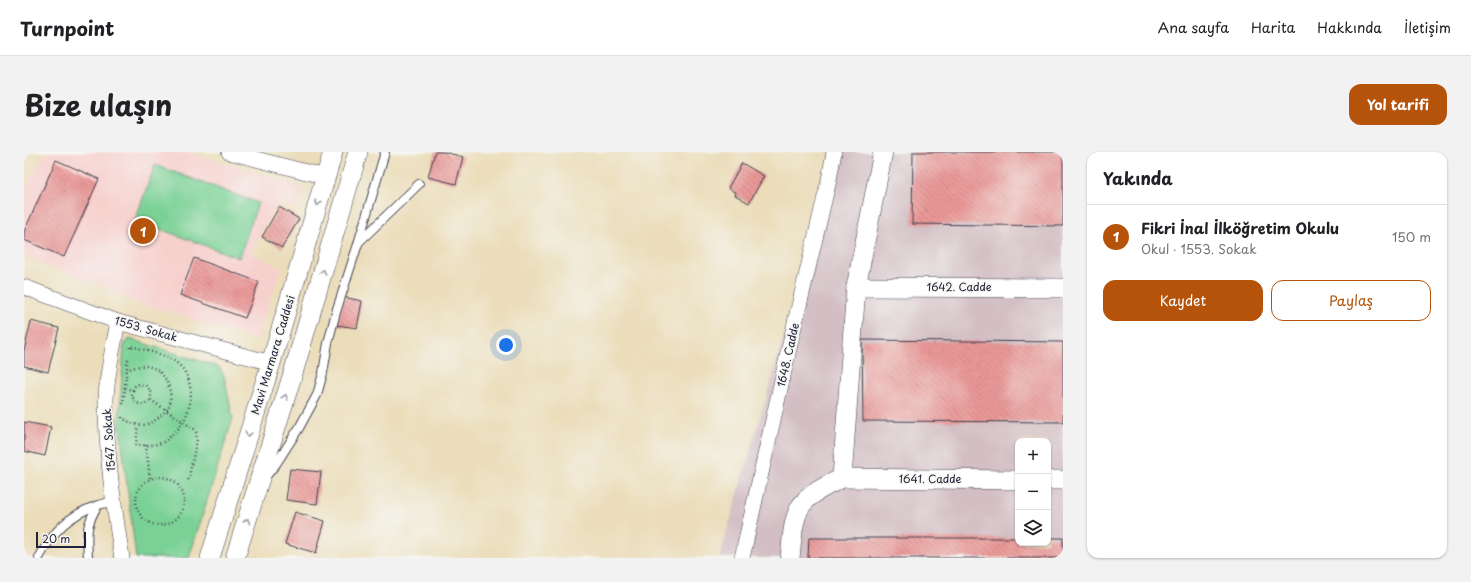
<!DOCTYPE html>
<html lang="tr">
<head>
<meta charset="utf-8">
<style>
	:root { --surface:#fff; --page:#f2f2f2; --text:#202124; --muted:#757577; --line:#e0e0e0; --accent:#b45309 }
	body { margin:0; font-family:"Playpen Sans",sans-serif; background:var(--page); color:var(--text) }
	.controls { position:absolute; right:12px; bottom:12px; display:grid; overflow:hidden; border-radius:8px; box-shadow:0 1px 3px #0004 }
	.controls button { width:36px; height:36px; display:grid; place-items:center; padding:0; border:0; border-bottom:1px solid var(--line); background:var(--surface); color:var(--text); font:20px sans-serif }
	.scale { position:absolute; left:12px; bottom:10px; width:50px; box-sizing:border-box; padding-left:4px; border:2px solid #22223b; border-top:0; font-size:11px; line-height:14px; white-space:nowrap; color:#22223b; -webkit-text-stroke:3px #f6f6f2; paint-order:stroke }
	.you { position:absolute; left:482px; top:193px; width:14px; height:14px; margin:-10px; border:3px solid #fff; border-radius:50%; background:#1a73e8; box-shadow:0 0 0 6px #1a73e833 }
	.badge { display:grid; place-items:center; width:26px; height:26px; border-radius:50%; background:var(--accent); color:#fff; font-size:13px; font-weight:700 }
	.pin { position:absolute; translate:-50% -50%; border:2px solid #fff; box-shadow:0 1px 4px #0006 }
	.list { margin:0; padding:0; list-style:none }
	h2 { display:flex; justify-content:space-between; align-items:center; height:52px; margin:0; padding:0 16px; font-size:17px }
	h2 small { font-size:13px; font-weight:400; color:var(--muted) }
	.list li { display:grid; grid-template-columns:26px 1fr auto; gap:12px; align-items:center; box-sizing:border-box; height:64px; padding:0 16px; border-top:1px solid var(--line) }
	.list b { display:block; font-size:15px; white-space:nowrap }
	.list p { margin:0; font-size:13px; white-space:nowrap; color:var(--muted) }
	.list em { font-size:13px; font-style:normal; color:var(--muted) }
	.actions { display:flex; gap:8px; padding:12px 16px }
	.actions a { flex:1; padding:9px 0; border:1px solid var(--accent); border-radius:12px; text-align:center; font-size:14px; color:var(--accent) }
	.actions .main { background:var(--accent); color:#fff }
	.icon { flex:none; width:22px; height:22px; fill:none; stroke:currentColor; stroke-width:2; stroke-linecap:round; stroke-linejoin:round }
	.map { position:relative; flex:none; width:1039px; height:406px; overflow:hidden; border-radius:12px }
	header { display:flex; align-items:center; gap:24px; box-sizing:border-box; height:56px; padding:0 20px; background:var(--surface); border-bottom:1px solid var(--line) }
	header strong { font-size:19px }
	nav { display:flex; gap:22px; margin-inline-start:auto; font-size:14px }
	.intro { display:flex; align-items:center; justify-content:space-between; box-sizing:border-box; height:96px; padding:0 24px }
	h1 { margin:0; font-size:28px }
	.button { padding:10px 18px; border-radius:12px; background:var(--accent); color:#fff; font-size:14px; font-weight:700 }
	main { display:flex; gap:24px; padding:0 24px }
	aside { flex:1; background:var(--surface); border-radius:12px; box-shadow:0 1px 3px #0004 }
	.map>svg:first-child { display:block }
</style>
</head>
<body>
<header>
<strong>Turnpoint</strong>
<nav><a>Ana sayfa</a><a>Harita</a><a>Hakkında</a><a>İletişim</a></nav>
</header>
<div class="intro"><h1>Bize ulaşın</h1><a class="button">Yol tarifi</a></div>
<main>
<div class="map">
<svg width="1039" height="406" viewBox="0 0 1039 406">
	<defs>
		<pattern id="building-back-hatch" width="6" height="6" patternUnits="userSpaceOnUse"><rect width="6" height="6" fill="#ea9897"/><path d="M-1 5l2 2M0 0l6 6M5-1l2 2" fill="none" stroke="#bd7c7c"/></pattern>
	</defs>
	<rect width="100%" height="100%" fill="#f6f6f2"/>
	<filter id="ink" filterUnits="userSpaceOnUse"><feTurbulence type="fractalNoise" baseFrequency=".025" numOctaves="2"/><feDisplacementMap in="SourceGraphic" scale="8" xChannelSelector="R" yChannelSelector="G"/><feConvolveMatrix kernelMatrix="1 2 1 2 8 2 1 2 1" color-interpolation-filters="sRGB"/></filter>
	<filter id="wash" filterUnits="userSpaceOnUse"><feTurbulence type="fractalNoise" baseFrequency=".012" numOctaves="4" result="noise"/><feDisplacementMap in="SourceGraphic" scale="16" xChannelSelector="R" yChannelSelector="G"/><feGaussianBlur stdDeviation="0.9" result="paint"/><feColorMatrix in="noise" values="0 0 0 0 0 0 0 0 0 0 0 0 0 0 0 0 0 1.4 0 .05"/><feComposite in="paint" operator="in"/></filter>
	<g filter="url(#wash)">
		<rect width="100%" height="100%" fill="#ebddb9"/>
		<polygon fill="#f7d0cd" points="23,0 164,0 280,35 274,57 253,51 227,101 257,116 232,188 97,145 86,137 11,109 0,103 0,39"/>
		<path fill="#d2bec3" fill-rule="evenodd" d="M814 0H1039V406H695ZM994 289H1024V391H994Z"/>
		<g fill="#7ad195" stroke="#4e7a68">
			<polygon points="131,13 234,51 215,106 111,68"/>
			<polygon points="106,187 195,215 200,224 209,266 165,406 112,406 95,268 100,193 103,189"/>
		</g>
		<g id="blocks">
			<g fill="url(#building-back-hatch)">
				<polygon points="411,0 420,0 439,5 432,32 404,25"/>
				<polygon points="889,0 1039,0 1039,74 888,72"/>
				<polygon points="32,8 75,27 40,105 0,88 0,80"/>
				<polygon points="718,11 740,24 725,51 711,43 712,41 704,36"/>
				<polygon points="255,55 275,67 258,96 238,85"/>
				<polygon points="170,106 235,130 221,166 156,143"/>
				<polygon points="319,145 338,149 333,176 313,173"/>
				<polygon points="7,169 35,176 24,220 0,214 0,199"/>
				<polygon points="838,188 1039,190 1039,270 839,269"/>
				<polygon points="0,270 27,275 21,304 0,299"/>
				<polygon points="266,317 297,320 293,352 262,348"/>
				<polygon points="271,360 301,369 292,401 261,392"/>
				<polygon points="785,386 994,386 994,391 1024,391 1024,386 1039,386 1039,406 784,406"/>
			</g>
		</g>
	</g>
	<g filter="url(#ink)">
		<use href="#blocks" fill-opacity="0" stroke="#403e4e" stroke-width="1"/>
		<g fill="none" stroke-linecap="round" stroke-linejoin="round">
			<defs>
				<g id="service">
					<polyline points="335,90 395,32"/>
					<polyline points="243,323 252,312 275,276 293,243 299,221 304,191 312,160 334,92 361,0"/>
					<path d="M15 406C29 379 45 363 74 353"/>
					<path d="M64 406C63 382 61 374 74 353L90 349"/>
				</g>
				<g id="minor">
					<polyline points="205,0 302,25"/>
					<polyline points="0,135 94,170 247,211"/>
					<path d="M94 170C89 197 82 224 82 251 82 303 90 355 98 406"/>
					<polyline points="718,406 769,179 805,28 810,0"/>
				</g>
				<g id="tertiary">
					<polyline points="832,135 1039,136"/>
					<polyline points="818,326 994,328"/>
					<polyline points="1024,328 1039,328"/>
					<polyline points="186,406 247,211 309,0"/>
					<polyline points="211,406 270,218 334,0"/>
					<path d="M766 406C768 390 768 368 777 354 786 341 804 333 818 326L832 135 859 0"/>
				</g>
			</defs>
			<use href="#service" stroke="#403e4e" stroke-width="10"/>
			<use href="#minor" stroke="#403e4e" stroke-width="16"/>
			<use href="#tertiary" stroke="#403e4e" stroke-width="20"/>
			<g stroke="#403e4e" stroke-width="2.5" stroke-dasharray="1 3" stroke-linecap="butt">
				<path d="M106 196V194C120 198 147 203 157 215 174 234 167 266 149 282 146 285 141 290 137 291 129 294 120 293 112 293L114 274"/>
				<polyline points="101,236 109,238 111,234 115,232 122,234 127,239 127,248 170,277 172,280 173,287 164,329"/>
				<polyline points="109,238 108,244 112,251 120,253 127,248"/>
				<polyline points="99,252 104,207"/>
				<path d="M98 265V266C112 274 121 277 135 265 138 262 143 259 145 254 150 240 142 220 127 215 119 212 110 215 103 218"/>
				<polyline points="122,293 126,326"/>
				<circle cx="136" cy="349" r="24"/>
			</g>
			<use href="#service" stroke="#fff" stroke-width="8"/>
			<use href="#minor" stroke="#fff" stroke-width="15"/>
			<use href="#tertiary" stroke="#fff" stroke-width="19"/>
		</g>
		<defs><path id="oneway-chevron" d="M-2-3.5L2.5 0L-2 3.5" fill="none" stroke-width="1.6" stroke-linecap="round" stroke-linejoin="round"/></defs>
		<g stroke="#9c9ca7">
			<use href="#oneway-chevron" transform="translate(294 51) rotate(107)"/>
			<use href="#oneway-chevron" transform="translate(299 120) rotate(-73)"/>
			<use href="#oneway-chevron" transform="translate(261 245) rotate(-73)"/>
			<use href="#oneway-chevron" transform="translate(224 282) rotate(107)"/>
			<use href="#oneway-chevron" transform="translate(223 369) rotate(-73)"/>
		</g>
	</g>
	<g text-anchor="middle" stroke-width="3" stroke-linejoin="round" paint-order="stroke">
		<g font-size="11" fill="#22223b" stroke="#f6f6f2">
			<text x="935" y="139">1642. Cadde</text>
			<text transform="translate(122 177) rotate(16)" y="4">1553. Sokak</text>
			<text transform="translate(249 203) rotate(-73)" y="4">Mavi Marmara Caddesi</text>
			<text transform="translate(764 203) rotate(-77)" y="4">1648. Cadde</text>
			<text transform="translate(85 288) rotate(-94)" y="4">1547. Sokak</text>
			<text x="906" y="331">1641. Cadde</text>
		</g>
	</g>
</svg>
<div class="controls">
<button>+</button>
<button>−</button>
<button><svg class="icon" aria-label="layers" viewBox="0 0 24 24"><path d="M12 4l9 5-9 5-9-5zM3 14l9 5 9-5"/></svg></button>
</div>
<div class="scale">20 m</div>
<div class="you"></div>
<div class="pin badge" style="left:119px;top:79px">1</div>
</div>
<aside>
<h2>Yakında<small></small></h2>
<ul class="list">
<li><span class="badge">1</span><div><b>Fikri İnal İlköğretim Okulu</b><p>Okul · 1553. Sokak</p></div><em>150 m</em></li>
</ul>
<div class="actions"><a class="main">Kaydet</a><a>Paylaş</a></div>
</aside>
</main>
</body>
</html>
